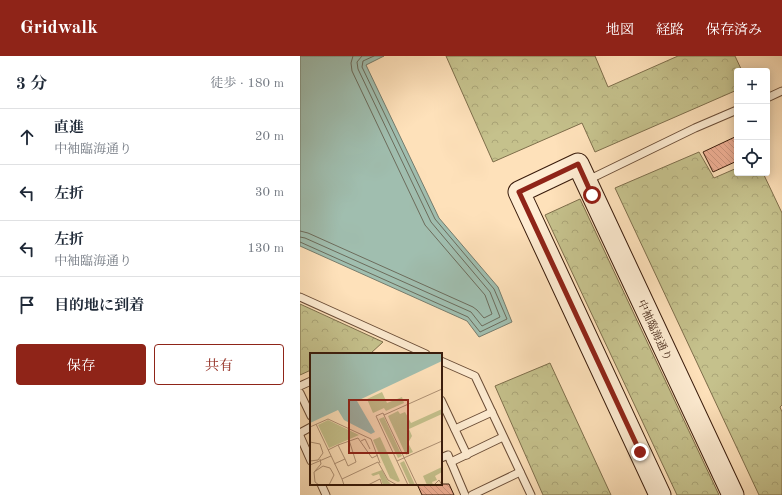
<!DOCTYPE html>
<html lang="ja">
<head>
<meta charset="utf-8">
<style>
	:root { --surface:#fff; --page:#f6f6f7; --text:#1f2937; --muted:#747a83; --line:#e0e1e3; --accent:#8f2418 }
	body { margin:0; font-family:"Old Standard TT","Noto Serif JP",serif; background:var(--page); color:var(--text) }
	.controls { position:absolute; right:12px; top:12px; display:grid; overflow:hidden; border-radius:4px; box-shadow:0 2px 10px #0003 }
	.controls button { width:36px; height:36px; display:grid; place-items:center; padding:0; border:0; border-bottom:1px solid var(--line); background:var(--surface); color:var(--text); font:20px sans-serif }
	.stop { position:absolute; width:12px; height:12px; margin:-9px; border:3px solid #8f2418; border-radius:50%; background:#fff }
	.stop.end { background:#8f2418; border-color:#fff; box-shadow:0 1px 4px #0008 }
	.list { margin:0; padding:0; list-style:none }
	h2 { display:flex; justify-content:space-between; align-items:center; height:52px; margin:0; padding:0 16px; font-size:17px }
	h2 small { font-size:13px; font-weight:400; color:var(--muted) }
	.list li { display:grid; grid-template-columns:26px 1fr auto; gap:12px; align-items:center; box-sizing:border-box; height:56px; padding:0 16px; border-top:1px solid var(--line) }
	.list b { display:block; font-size:15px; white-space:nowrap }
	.list p { margin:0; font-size:13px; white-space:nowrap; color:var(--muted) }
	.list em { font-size:13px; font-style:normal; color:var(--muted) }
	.actions { display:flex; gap:8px; padding:12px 16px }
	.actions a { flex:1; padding:9px 0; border:1px solid var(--accent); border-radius:4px; text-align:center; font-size:14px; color:var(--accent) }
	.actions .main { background:var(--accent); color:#fff }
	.icon { flex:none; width:22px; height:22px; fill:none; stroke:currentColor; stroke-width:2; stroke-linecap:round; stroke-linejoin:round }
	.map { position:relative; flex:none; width:482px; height:439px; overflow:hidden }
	header { display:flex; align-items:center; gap:24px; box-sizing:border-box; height:56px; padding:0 20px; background:var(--accent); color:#fff }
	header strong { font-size:19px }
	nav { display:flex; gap:22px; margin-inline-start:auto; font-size:14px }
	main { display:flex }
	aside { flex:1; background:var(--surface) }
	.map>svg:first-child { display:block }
</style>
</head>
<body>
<header>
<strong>Gridwalk</strong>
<nav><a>地図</a><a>経路</a><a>保存済み</a></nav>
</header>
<main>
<aside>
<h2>3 分<small>徒歩 · 180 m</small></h2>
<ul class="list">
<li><svg class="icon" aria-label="ahead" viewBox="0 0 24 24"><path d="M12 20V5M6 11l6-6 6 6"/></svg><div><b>直進</b><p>中袖臨海通り</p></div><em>20 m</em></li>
<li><svg class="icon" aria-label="left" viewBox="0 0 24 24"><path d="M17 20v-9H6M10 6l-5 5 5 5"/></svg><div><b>左折</b></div><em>30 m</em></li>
<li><svg class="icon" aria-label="left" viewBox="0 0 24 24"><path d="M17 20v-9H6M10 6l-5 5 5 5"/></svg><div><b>左折</b><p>中袖臨海通り</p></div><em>130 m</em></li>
<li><svg class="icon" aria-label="arrive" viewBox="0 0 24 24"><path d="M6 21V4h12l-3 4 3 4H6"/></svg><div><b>目的地に到着</b></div></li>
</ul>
<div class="actions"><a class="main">保存</a><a>共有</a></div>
</aside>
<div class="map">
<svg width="482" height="439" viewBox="0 0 482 439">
	<defs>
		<pattern id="forest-crowns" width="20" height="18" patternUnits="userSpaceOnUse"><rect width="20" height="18" fill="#c5c18c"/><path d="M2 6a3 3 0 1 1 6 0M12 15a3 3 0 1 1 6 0" fill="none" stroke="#aaa577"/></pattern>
		<pattern id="building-back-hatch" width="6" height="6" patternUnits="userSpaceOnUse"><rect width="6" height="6" fill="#f1b096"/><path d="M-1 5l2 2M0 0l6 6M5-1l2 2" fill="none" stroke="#cf9780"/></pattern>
	</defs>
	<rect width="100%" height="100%" fill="#fee1ba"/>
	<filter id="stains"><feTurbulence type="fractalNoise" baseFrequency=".005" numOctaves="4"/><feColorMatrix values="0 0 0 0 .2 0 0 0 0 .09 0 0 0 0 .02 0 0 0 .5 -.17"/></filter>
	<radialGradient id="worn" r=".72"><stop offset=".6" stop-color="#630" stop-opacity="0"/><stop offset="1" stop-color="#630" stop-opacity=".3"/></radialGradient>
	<g fill="url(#forest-crowns)" stroke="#7e6e4b">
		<polygon points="146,0 295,0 308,31 378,0 435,0 442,15 437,15 437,34 295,96 282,67 193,106"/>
		<polygon points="399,96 414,122 437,112 437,117 463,117 482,157 482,349 480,351 482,356 482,439 459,439 315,132"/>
		<polygon points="280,143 419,439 377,439 245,159"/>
		<polygon points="0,248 83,286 71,297 60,298 11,298 11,314 0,319"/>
		<polygon points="250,307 311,439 243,439 195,330"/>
	</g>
	<polygon fill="#a0beaf" stroke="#767c6d" points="0,0 84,0 66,9 139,162 198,231 212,266 179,281 167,265 0,190"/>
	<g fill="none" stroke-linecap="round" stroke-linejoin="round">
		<g stroke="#6c6c5c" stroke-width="1">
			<polyline points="0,175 8,177 173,251 177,254 184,262 192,258 185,239 125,169 52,15 51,7 53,0"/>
			<polyline points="0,181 5,182 171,256 182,270 200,261 190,236 131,166 58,13 57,6 62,0"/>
			<polyline points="0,186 168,261 180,276 207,263 194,233 135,163 62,11 63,5 74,0"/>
		</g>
	</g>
	<g fill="url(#building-back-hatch)" stroke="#381a0a">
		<polygon points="437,80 437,105 413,116 403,96"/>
		<polygon points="117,428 149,428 154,439 122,439"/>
	</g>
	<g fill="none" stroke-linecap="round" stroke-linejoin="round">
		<defs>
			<g id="lane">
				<polyline points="467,42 482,35"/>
				<polyline points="288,124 395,72 437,54"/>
				<polyline points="0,241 126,298"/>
				<polyline points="141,305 175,320 231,439"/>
				<polyline points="0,330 11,325"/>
				<polyline points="0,337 11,360"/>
				<polyline points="141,344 167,399"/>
				<polyline points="155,373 192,356"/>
				<polyline points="0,377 11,371"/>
				<polyline points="0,380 11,405"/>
				<polyline points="141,402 148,399 165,439"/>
				<polyline points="151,406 203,381"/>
				<polyline points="21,428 26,439"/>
				<polyline points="172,439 220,416"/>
			</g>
			<polyline id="secondary" points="360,439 219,136 278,108 433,439"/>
		</defs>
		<use href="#lane" stroke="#6a4c36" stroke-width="9"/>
		<use href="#secondary" stroke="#381a0a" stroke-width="23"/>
		<use href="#lane" stroke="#feecd2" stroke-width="7"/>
		<use href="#secondary" stroke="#feecd2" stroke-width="21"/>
	</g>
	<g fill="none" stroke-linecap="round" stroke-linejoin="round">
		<polyline stroke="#8f2418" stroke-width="5" points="292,139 278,108 219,136 340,396"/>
	</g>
	<g text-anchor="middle" stroke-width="3.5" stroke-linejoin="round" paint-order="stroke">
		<g font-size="11" fill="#381a0a" stroke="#feecd2">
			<text transform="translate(355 274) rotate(65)" y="4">中袖臨海通り</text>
		</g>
	</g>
	<g transform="translate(10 297)">
		<rect width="132" height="132" fill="#fee1ba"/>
		<path d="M72 39 77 50 92 44 94 50 76 58 74 55 63 60 57 46ZM132 56V61L99 76 102 83 98 90 103 99 96 102 78 63 88 58 90 61 95 59 101 70ZM74 64 92 103 88 105 69 66ZM18 67 49 82 19 95 8 72ZM70 84 90 128 88 129 80 125 63 87ZM94 108 105 132H100L90 110ZM132 114V119L125 123 127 127 122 129 123 132H117L113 123ZM72 117 78 128 82 132H73L69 121 63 123 61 121Z" fill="#c5c18c"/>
		<path d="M0 0H132V8L47 48 65 79 61 81 34 67 28 57 0 70Z" fill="#a0beaf"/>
		<path fill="none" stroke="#af9174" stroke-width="1" d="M74 62 132 36M6 71 32 126M0 74 18 66 61 86 70 110M51 88 55 86 60 96M0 89 10 91 13 100 8 107 0 108M28 92 48 85 62 105 68 102M18 97 28 92 35 106 24 111M35 106 38 113 46 109 39 87M87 108 132 88M0 112 21 103M5 118 11 111 10 106M9 132 5 129 4 119 13 113 20 115 24 122 19 132M34 132 32 126 68 109 78 127 87 132M58 132 70 126 72 132M98 132 66 63 73 60 107 132M124 132 129 127 132 132"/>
		<path fill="#8f2418" fill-opacity="0.15" stroke="#8f2418" stroke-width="2" d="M39 47H98V100H39Z"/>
		<rect width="132" height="132" fill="none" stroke="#381a0a" stroke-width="2"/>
	</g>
	<rect width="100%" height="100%" filter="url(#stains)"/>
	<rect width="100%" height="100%" fill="url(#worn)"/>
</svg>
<div class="controls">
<button>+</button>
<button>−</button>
<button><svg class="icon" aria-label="locate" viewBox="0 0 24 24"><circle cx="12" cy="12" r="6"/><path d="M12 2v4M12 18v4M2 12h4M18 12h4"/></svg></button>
</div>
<div class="stop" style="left:292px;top:139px"></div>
<div class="stop end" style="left:340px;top:396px"></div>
</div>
</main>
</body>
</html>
